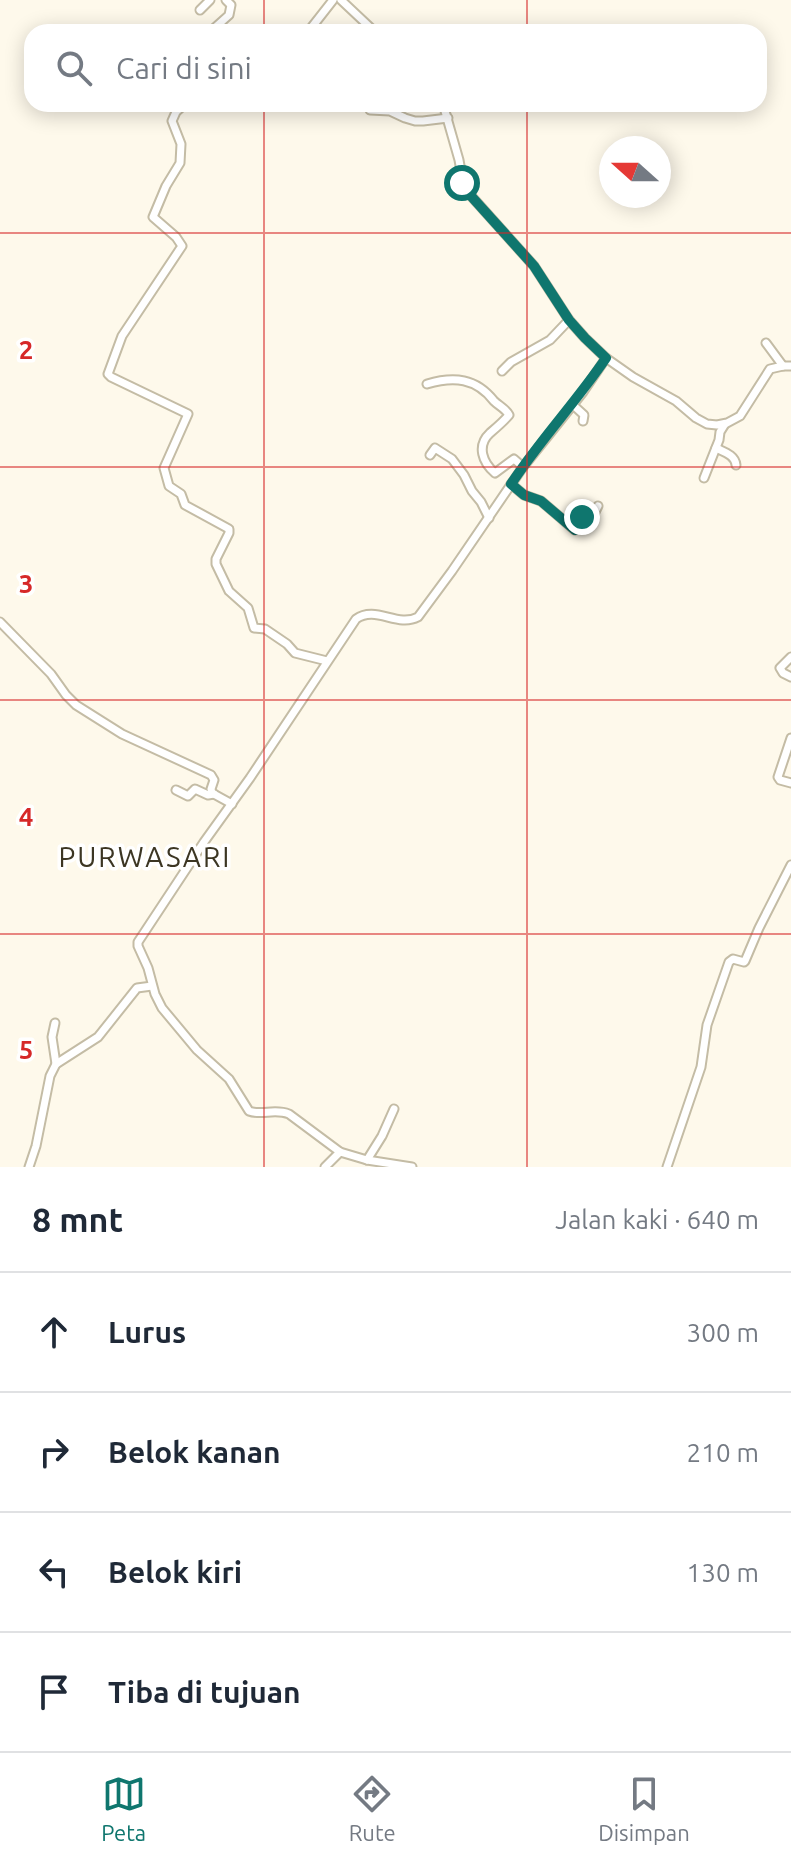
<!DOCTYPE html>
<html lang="id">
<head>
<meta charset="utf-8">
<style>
	:root { --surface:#fff; --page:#f2f2f3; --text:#1f2937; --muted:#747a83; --line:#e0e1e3; --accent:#0f766e }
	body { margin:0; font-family:Ubuntu,sans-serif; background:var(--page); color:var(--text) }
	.compass { position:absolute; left:599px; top:136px; width:72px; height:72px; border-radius:50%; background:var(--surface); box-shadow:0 4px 20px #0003; rotate:291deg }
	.stop { position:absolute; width:24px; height:24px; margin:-18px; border:6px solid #0f766e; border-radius:50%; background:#fff }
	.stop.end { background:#0f766e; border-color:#fff; box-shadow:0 2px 8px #0008 }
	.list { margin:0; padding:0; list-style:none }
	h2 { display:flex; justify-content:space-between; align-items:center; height:104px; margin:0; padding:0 32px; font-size:34px }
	h2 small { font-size:26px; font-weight:400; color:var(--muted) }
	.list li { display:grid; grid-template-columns:52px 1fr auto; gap:24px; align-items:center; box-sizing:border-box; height:120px; padding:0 32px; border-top:2px solid var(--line) }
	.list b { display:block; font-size:30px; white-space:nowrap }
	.list em { font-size:26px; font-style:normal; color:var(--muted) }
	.icon { flex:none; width:44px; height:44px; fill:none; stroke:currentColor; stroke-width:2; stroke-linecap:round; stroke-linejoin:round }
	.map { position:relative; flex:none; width:791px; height:1167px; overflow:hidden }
	.search { position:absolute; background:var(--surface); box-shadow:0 4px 20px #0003; left:24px; right:24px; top:24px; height:88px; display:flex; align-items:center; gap:20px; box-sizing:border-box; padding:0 28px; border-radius:24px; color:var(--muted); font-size:30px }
	.sheet { height:584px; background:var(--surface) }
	nav { display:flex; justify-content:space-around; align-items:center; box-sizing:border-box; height:112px; border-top:2px solid var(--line); background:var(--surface); font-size:22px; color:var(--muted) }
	nav a { display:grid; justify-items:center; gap:4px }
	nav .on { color:var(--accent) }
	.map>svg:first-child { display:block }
</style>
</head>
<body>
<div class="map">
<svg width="791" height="1167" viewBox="0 0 791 1167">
	<rect width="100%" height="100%" fill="#fef9eb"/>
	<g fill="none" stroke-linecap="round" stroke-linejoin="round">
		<defs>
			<g id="minor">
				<polyline points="341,0 375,32"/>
				<polyline points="200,10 210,0"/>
				<polyline points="210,32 229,15 231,5 226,0"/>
				<polyline points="308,32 333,0"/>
				<polyline points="185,104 176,112 172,121 181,144 180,163 166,186 153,217 176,237 182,246 122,336 108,374 111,377 188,414 164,468 169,486 181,494 185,505 229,529 229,533 216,559 216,564 229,591 248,608 254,628 265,629 287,644 295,653 327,661"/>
				<polyline points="443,104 459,160 464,188 534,266 569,320 585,338 606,358 633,377 676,401 696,418 707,424 717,425 727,423 740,416 770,369 783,366 791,366"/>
				<polyline points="370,110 390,111 405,118 415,121 423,121 448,118"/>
				<polyline points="766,343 783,366"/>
				<polyline points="502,371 511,362 550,340 569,320"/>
				<path d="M427 384C454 376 476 378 494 401 499 406 505 408 509 415 503 422 497 427 490 433 476 446 483 463 495 473L514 459 523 467"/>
				<polyline points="573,405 584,415 583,421"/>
				<path d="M716 448C724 452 735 455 736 465"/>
				<polyline points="430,455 435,448 452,459 464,475 472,491 481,502 489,518"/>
				<polyline points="704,478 719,440 720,432 725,424"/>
				<polyline points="511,484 524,495 541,501 575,530 582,517 592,518 598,506"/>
				<polyline points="0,622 51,674 66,695 76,705 122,734 211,775 214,780 211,789 212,793 232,804"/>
				<polyline points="791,657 780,668 783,673 791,677"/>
				<polyline points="791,738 778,777 780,780 791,783"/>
				<polyline points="176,790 188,796 195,789 208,795 214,794"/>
				<polyline points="55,1023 52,1037 56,1064"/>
				<polyline points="367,1160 382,1136 394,1109"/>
				<polyline points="29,1167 36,1146 50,1076 56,1064 98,1037 137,988 152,986"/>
				<polyline points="325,1167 340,1152"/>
				<path d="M412 1167 367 1160 340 1152 289 1114C274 1108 262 1116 249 1111L229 1079 197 1050 162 1008 155 994 148 968 138 946V942L204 842 250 778 356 619C376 605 397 628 418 617L452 571 523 467 583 392 606 358"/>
				<polyline points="667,1167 701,1067 707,1025 729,962 733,959 744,962 745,961 759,928 791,865"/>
			</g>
		</defs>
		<use href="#minor" stroke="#c4bca5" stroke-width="11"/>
		<use href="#minor" stroke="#fff" stroke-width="7"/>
	</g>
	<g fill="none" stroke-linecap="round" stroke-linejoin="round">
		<path stroke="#0f766e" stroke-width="10" d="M462 183 471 196 534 266 569 320 585 338 606 358C576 402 540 440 511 484L524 495 541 501 575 530 582 517"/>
	</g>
	<path fill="none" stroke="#d62828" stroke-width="2" stroke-opacity="0.55" d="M264 0V32M527 0V32M264 104V1167M527 104V1167M0 233H791M0 467H791M0 700H791M0 934H791"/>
	<g text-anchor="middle" stroke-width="7" stroke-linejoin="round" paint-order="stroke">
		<g font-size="28" letter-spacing="2" fill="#3c3623" stroke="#fff">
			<text x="145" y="867">PURWASARI</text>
		</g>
	</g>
	<g font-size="26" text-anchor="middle" font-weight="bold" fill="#d62828" stroke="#fff" stroke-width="7" stroke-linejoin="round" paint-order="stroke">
		<text x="26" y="359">2</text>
		<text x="26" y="593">3</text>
		<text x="26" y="826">4</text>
		<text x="26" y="1059">5</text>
	</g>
</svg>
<svg class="compass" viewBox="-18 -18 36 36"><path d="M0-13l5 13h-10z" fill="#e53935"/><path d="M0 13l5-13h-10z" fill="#747a83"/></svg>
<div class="stop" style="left:462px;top:183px"></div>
<div class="stop end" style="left:582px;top:517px"></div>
<div class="search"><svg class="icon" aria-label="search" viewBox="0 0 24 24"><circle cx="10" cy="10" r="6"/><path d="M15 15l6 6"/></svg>Cari di sini</div>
</div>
<section class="sheet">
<h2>8 mnt<small>Jalan kaki · 640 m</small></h2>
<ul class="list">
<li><svg class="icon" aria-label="ahead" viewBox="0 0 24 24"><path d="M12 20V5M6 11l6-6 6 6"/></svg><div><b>Lurus</b></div><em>300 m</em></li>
<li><svg class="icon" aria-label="right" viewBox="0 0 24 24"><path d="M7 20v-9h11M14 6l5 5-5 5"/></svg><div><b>Belok kanan</b></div><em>210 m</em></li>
<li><svg class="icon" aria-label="left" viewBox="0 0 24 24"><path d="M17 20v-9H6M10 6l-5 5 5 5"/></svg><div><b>Belok kiri</b></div><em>130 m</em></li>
<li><svg class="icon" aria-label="arrive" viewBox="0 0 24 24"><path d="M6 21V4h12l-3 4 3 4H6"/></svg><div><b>Tiba di tujuan</b></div></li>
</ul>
</section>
<nav>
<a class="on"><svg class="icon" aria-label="map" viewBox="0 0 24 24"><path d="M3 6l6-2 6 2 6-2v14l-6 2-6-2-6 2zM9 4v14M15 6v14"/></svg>Peta</a>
<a><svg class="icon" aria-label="directions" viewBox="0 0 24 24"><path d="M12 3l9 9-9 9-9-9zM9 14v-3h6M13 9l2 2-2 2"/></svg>Rute</a>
<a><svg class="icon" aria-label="saved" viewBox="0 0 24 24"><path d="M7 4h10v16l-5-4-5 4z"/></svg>Disimpan</a>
</nav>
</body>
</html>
